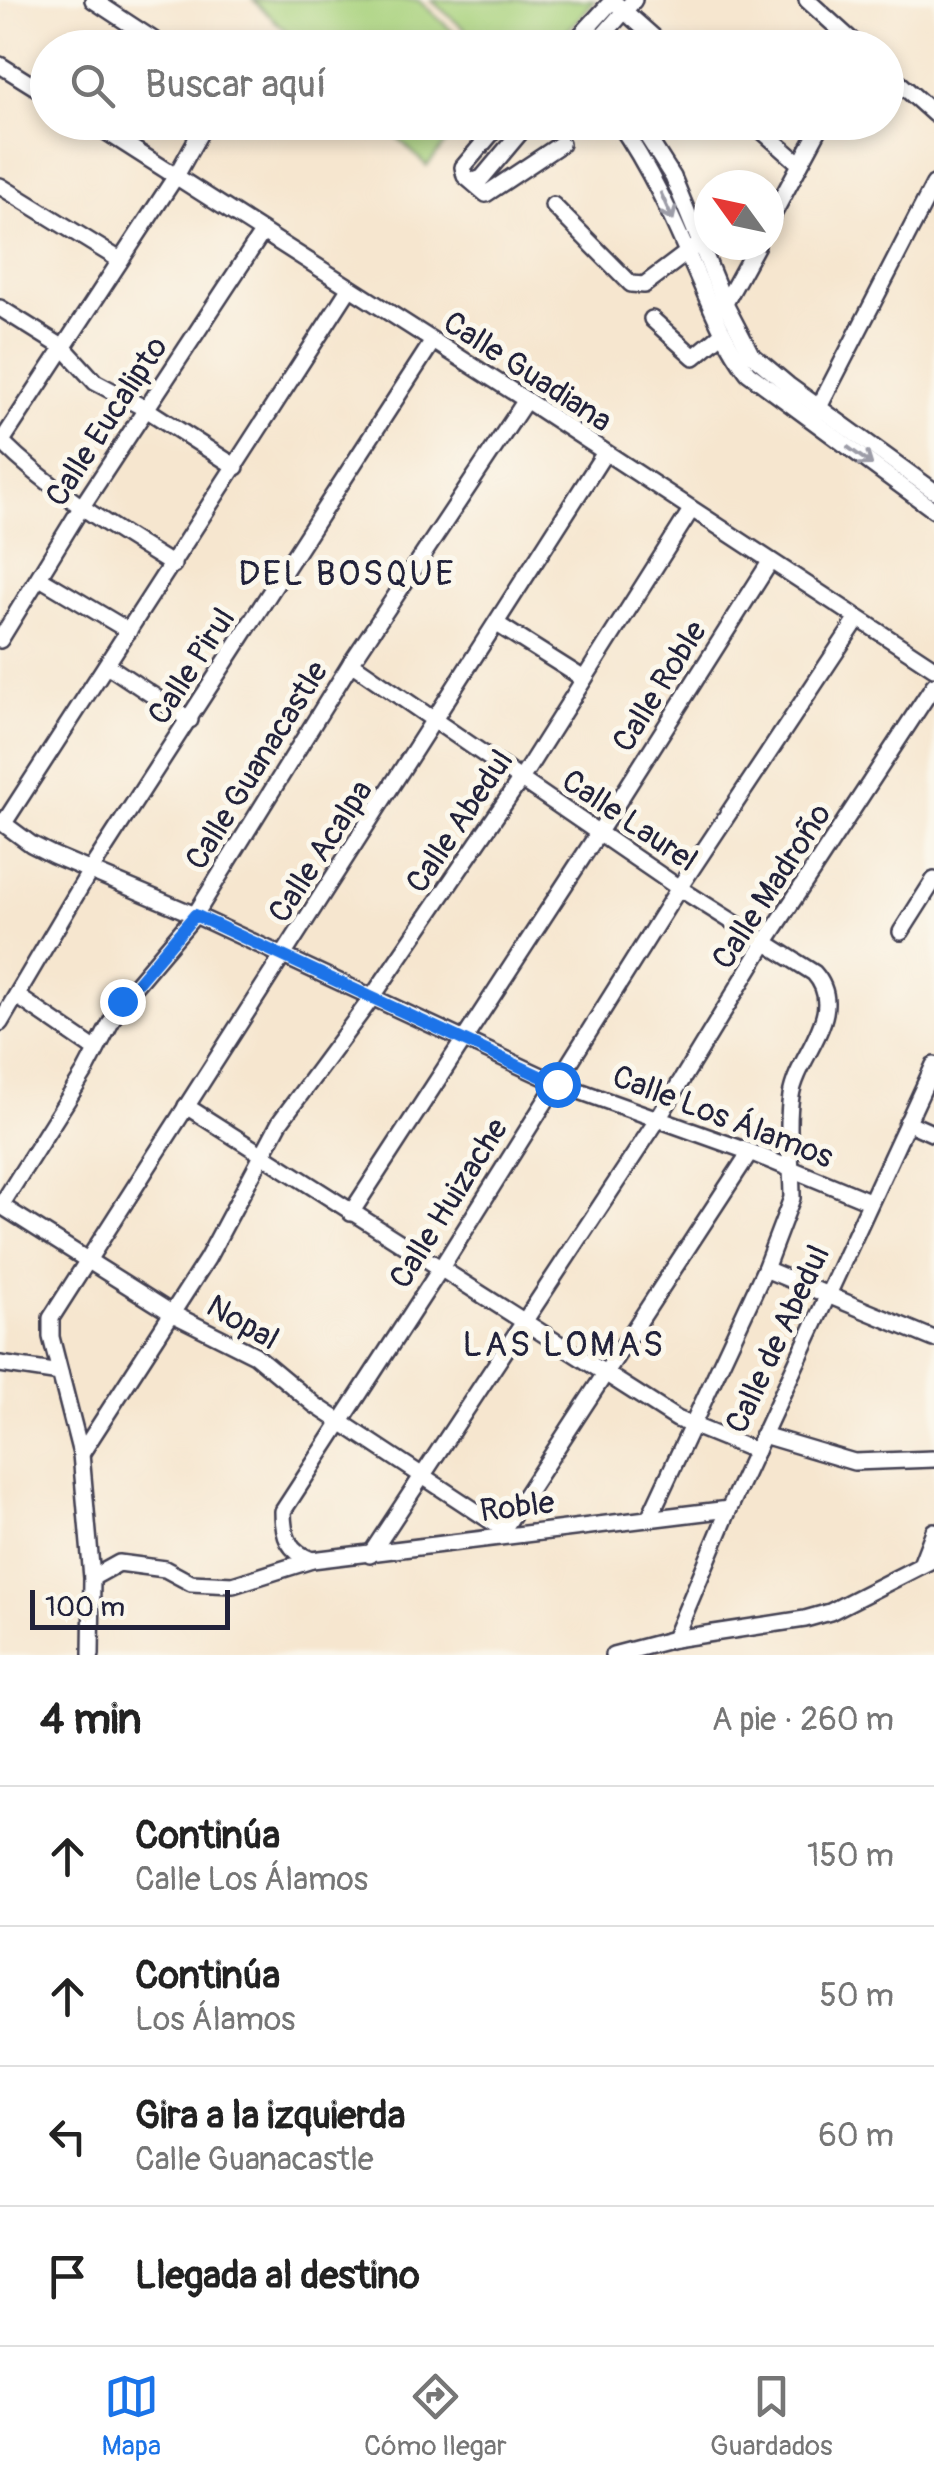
<!DOCTYPE html>
<html lang="es">
<head>
<meta charset="utf-8">
<style>
	:root { --surface:#fff; --page:#f2f2f2; --text:#222; --muted:#767676; --line:#e0e0e0; --accent:#1a73e8 }
	body { margin:0; font-family:Pangolin,sans-serif; background:var(--page); color:var(--text) }
	.compass { position:absolute; left:694px; top:170px; width:90px; height:90px; border-radius:50%; background:var(--surface); box-shadow:0 5px 15px #0003; rotate:303deg }
	.scale { position:absolute; left:30px; bottom:25px; width:200px; box-sizing:border-box; padding-left:10px; border:5px solid #22223b; border-top:0; font-size:28px; line-height:35px; white-space:nowrap; color:#22223b; -webkit-text-stroke:8px #fbf7ec; paint-order:stroke }
	.stop { position:absolute; width:30px; height:30px; margin:-22px; border:8px solid #1a73e8; border-radius:50%; background:#fff }
	.stop.end { background:#1a73e8; border-color:#fff; box-shadow:0 2px 10px #0008 }
	.list { margin:0; padding:0; list-style:none }
	h2 { display:flex; justify-content:space-between; align-items:center; height:130px; margin:0; padding:0 40px; font-size:42px }
	h2 small { font-size:32px; font-weight:400; color:var(--muted) }
	.list li { display:grid; grid-template-columns:65px 1fr auto; gap:30px; align-items:center; box-sizing:border-box; height:140px; padding:0 40px; border-top:2px solid var(--line) }
	.list b { display:block; font-size:38px; white-space:nowrap }
	.list p { margin:0; font-size:32px; white-space:nowrap; color:var(--muted) }
	.list em { font-size:32px; font-style:normal; color:var(--muted) }
	.icon { flex:none; width:55px; height:55px; fill:none; stroke:currentColor; stroke-width:2; stroke-linecap:round; stroke-linejoin:round }
	.map { position:relative; flex:none; width:934px; height:1655px; overflow:hidden }
	.search { position:absolute; background:var(--surface); box-shadow:0 5px 15px #0003; left:30px; right:30px; top:30px; height:110px; display:flex; align-items:center; gap:25px; box-sizing:border-box; padding:0 35px; border-radius:55px; color:var(--muted); font-size:38px }
	.sheet { height:690px; background:var(--surface) }
	nav { display:flex; justify-content:space-around; align-items:center; box-sizing:border-box; height:140px; border-top:2px solid var(--line); background:var(--surface); font-size:28px; color:var(--muted) }
	nav a { display:grid; justify-items:center; gap:5px }
	nav .on { color:var(--accent) }
	.map>svg:first-child { display:block }
</style>
</head>
<body>
<div class="map">
<svg width="934" height="1655" viewBox="0 0 934 1655">
	<rect width="100%" height="100%" fill="#fbf7ec"/>
	<filter id="ink" filterUnits="userSpaceOnUse"><feTurbulence type="fractalNoise" baseFrequency=".01" numOctaves="2"/><feDisplacementMap in="SourceGraphic" scale="20" xChannelSelector="R" yChannelSelector="G"/><feConvolveMatrix kernelMatrix="1 2 1 2 8 2 1 2 1" color-interpolation-filters="sRGB"/></filter>
	<filter id="wash" filterUnits="userSpaceOnUse"><feTurbulence type="fractalNoise" baseFrequency=".0048" numOctaves="4" result="noise"/><feDisplacementMap in="SourceGraphic" scale="40" xChannelSelector="R" yChannelSelector="G"/><feGaussianBlur stdDeviation="2.25" result="paint"/><feColorMatrix in="noise" values="0 0 0 0 0 0 0 0 0 0 0 0 0 0 0 0 0 1.4 0 .05"/><feComposite in="paint" operator="in"/></filter>
	<g filter="url(#wash)">
		<rect width="100%" height="100%" fill="#f6e6cf"/>
		<g fill="#a7d17c" stroke="#647a5c" stroke-width="2.5">
			<polygon points="253,0 418,0 470,47 303,47"/>
			<polygon points="431,0 595,0 553,47 486,48"/>
			<polygon points="382,123 462,123 427,166"/>
		</g>
	</g>
	<g filter="url(#ink)">
		<g fill="none" stroke-linecap="round" stroke-linejoin="round">
			<defs>
				<g id="minor">
					<polyline points="93,0 166,48"/>
					<polyline points="807,0 860,48"/>
					<polyline points="613,1 666,48"/>
					<polyline points="569,48 613,0"/>
					<polyline points="592,48 634,0"/>
					<polyline points="0,65 48,95"/>
					<polyline points="886,71 934,114"/>
					<polyline points="91,122 526,400 934,668"/>
					<polyline points="501,122 463,167 465,176 486,194 561,144"/>
					<path d="M618 122C650 168 672 217 694 268 710 304 724 342 748 373L934 510"/>
					<polyline points="638,122 673,177 725,304 751,354 788,385 934,491"/>
					<polyline points="752,122 800,164"/>
					<polyline points="469,179 474,181 482,178 529,122"/>
					<polyline points="0,186 120,260"/>
					<polyline points="553,205 631,284 644,285 693,248"/>
					<polyline points="769,222 823,122"/>
					<polyline points="723,307 757,245"/>
					<polyline points="0,308 64,348 95,382 146,409 236,467"/>
					<polyline points="652,319 694,357 723,333"/>
					<polyline points="816,413 934,184"/>
					<path d="M0 440C51 491 111 527 173 565"/>
					<polyline points="0,444 176,176 206,122"/>
					<polyline points="40,578 129,631"/>
					<polyline points="497,624 584,679"/>
					<polyline points="0,640 81,508 262,233"/>
					<path d="M351 663 679 888 814 973C849 1012 797 1055 791 1096 786 1129 792 1164 792 1198L765 1269 649 1518"/>
					<polyline points="107,665 190,720"/>
					<polyline points="0,821 31,844 53,855 195,915 557,1083 750,1152 869,1201"/>
					<polyline points="4,823 349,289"/>
					<polyline points="901,932 934,880"/>
					<polyline points="17,996 96,1050"/>
					<polyline points="0,1023 90,871 433,341"/>
					<polyline points="186,1106 677,1419 756,1451"/>
					<polyline points="907,1122 934,1134"/>
					<polyline points="0,1205 173,1314 255,1355 315,1405 503,1529"/>
					<polyline points="0,1207 85,1072 122,1001 195,915 351,663 526,400"/>
					<polyline points="351,1213 599,832 770,562"/>
					<polyline points="765,1269 934,1339"/>
					<polyline points="0,1364 60,1373"/>
					<polyline points="763,1435 854,1462 934,1459"/>
					<polyline points="81,1454 207,1259 280,1122 371,999 521,779 691,510"/>
					<polyline points="499,1536 750,1152"/>
					<polyline points="370,1555 658,1119 765,943 934,685"/>
					<path d="M312 1560C288 1551 283 1536 283 1511L441 1268 679 888 857 620"/>
					<polyline points="922,1562 934,1531"/>
					<polyline points="92,1578 119,1563 165,1569 191,1583 233,1585 312,1560 729,1509"/>
					<polyline points="674,1639 729,1509 934,1065"/>
					<polyline points="91,1655 92,1578 81,1454 51,1337 51,1318 604,454"/>
					<polyline points="613,1655 674,1639 805,1619 830,1612 934,1559"/>
				</g>
			</defs>
			<use href="#minor" stroke="#423f51" stroke-width="20"/>
			<use href="#minor" stroke="#fff" stroke-width="15"/>
		</g>
		<defs><path id="oneway-shaft" d="M-6 0H5M1.5-3L5.5 0L1.5 3" fill="none" stroke-width="1.6" stroke-linecap="round" stroke-linejoin="round" transform="scale(2.5)"/></defs>
		<g stroke="#9c9ca7">
			<use href="#oneway-shaft" transform="translate(667 207) rotate(66)"/>
			<use href="#oneway-shaft" transform="translate(860 456) rotate(36)"/>
		</g>
	</g>
	<g fill="none" stroke-linecap="round" stroke-linejoin="round" filter="url(#ink)">
		<polyline stroke="#1a73e8" stroke-width="12" points="122,1001 195,915 557,1084"/>
	</g>
	<g text-anchor="middle" stroke-width="10" stroke-linejoin="round" paint-order="stroke">
		<g font-size="32" fill="#22223b" stroke="#fbf7ec">
			<text transform="translate(528 371) rotate(33)" y="11">Calle Guadiana</text>
			<text transform="translate(106 421) rotate(-57)" y="11">Calle Eucalipto</text>
			<text transform="translate(191 666) rotate(-57)" y="11">Calle Pirul</text>
			<text transform="translate(659 686) rotate(-58)" y="11">Calle Roble</text>
			<text transform="translate(256 765) rotate(-58)" y="11">Calle Guanacastle</text>
			<text transform="translate(630 820) rotate(34)" y="11">Calle Laurel</text>
			<text transform="translate(459 821) rotate(-56)" y="11">Calle Abedul</text>
			<text transform="translate(320 851) rotate(-57)" y="11">Calle Acalpa</text>
			<text transform="translate(771 886) rotate(-57)" y="11">Calle Madroño</text>
			<text transform="translate(723 1116) rotate(21)" y="11">Calle Los Álamos</text>
			<text transform="translate(448 1203) rotate(-58)" y="11">Calle Huizache</text>
			<text transform="translate(243 1322) rotate(30)" y="11">Nopal</text>
			<text transform="translate(777 1339) rotate(-65)" y="11">Calle de Abedul</text>
			<text transform="translate(517 1506) rotate(-7)" y="11">Roble</text>
		</g>
		<g font-size="35" letter-spacing="2.5" fill="#22223b" stroke="#fbf7ec">
			<text x="347" y="585">DEL BOSQUE</text>
			<text x="564" y="1356">LAS LOMAS</text>
		</g>
	</g>
</svg>
<svg class="compass" viewBox="-18 -18 36 36"><path d="M0-13l5 13h-10z" fill="#e53935"/><path d="M0 13l5-13h-10z" fill="#767676"/></svg>
<div class="scale">100 m</div>
<div class="stop" style="left:557px;top:1084px"></div>
<div class="stop end" style="left:122px;top:1001px"></div>
<div class="search"><svg class="icon" aria-label="search" viewBox="0 0 24 24"><circle cx="10" cy="10" r="6"/><path d="M15 15l6 6"/></svg>Buscar aquí</div>
</div>
<section class="sheet">
<h2>4 min<small>A pie · 260 m</small></h2>
<ul class="list">
<li><svg class="icon" aria-label="ahead" viewBox="0 0 24 24"><path d="M12 20V5M6 11l6-6 6 6"/></svg><div><b>Continúa</b><p>Calle Los Álamos</p></div><em>150 m</em></li>
<li><svg class="icon" aria-label="ahead" viewBox="0 0 24 24"><path d="M12 20V5M6 11l6-6 6 6"/></svg><div><b>Continúa</b><p>Los Álamos</p></div><em>50 m</em></li>
<li><svg class="icon" aria-label="left" viewBox="0 0 24 24"><path d="M17 20v-9H6M10 6l-5 5 5 5"/></svg><div><b>Gira a la izquierda</b><p>Calle Guanacastle</p></div><em>60 m</em></li>
<li><svg class="icon" aria-label="arrive" viewBox="0 0 24 24"><path d="M6 21V4h12l-3 4 3 4H6"/></svg><div><b>Llegada al destino</b></div></li>
</ul>
</section>
<nav>
<a class="on"><svg class="icon" aria-label="map" viewBox="0 0 24 24"><path d="M3 6l6-2 6 2 6-2v14l-6 2-6-2-6 2zM9 4v14M15 6v14"/></svg>Mapa</a>
<a><svg class="icon" aria-label="directions" viewBox="0 0 24 24"><path d="M12 3l9 9-9 9-9-9zM9 14v-3h6M13 9l2 2-2 2"/></svg>Cómo llegar</a>
<a><svg class="icon" aria-label="saved" viewBox="0 0 24 24"><path d="M7 4h10v16l-5-4-5 4z"/></svg>Guardados</a>
</nav>
</body>
</html>
